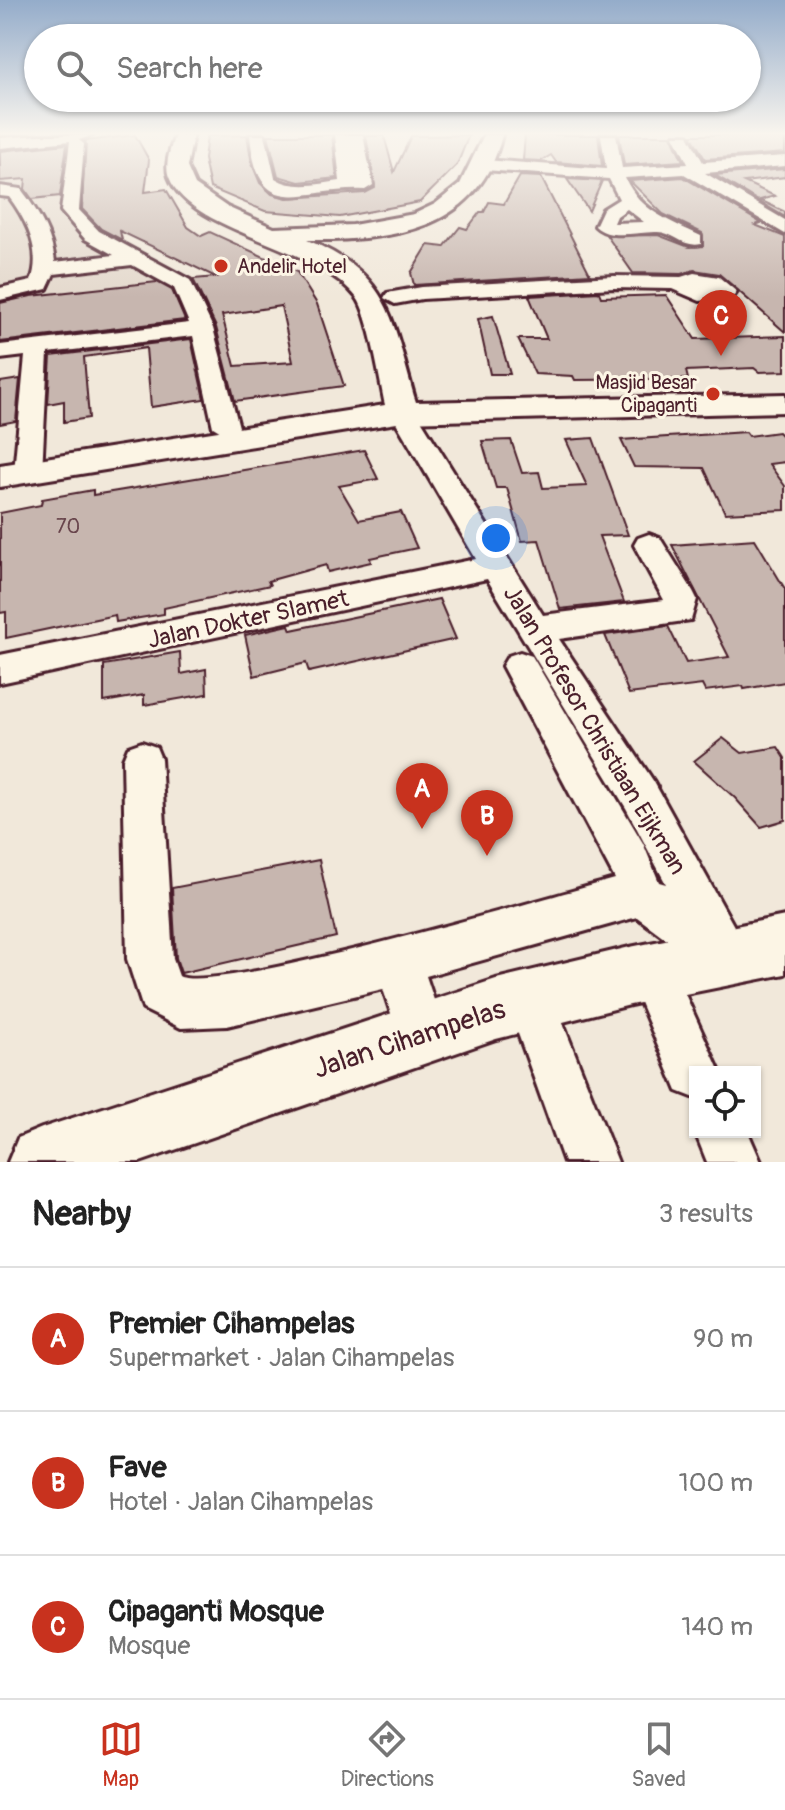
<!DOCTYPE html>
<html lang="en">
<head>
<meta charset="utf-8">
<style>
	:root { --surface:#fff; --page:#f2f2f2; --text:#222; --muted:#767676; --line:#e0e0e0; --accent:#c8321e }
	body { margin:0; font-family:Pangolin,sans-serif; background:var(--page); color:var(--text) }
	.controls { position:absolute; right:24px; bottom:24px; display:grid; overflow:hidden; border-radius:0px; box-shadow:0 2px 6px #0004 }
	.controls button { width:72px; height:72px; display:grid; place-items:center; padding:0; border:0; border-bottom:2px solid var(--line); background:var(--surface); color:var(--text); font:40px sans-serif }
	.you { position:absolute; left:496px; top:538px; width:28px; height:28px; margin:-20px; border:6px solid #fff; border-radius:50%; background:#1a73e8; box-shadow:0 0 0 12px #1a73e833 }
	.badge { display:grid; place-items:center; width:52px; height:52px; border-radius:50%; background:var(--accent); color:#fff; font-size:26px; font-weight:700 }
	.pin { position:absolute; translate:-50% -66px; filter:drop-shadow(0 2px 4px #0008) }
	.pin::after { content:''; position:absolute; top:42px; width:28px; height:24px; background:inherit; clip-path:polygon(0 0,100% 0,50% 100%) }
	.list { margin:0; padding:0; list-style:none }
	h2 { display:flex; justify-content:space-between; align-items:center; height:104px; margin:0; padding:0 32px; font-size:34px }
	h2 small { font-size:26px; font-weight:400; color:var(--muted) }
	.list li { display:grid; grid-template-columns:52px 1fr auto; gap:24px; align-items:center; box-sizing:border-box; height:144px; padding:0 32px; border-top:2px solid var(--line) }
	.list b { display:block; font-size:30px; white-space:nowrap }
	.list p { margin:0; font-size:26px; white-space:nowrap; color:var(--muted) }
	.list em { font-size:26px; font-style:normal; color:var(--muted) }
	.icon { flex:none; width:44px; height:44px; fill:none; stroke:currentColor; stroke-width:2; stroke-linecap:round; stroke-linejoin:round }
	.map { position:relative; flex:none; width:785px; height:1162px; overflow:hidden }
	.search { position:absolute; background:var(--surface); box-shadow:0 2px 6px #0004; left:24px; right:24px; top:24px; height:88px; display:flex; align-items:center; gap:20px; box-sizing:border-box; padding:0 28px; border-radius:44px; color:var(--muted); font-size:30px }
	.sheet { height:536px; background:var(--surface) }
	nav { display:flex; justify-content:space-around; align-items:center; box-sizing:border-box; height:112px; border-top:2px solid var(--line); background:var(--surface); font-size:22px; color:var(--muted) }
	nav a { display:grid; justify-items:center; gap:4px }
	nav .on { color:var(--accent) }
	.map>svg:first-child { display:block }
</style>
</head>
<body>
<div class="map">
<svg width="785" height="1162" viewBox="0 0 785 1162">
	<rect width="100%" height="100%" fill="#f1e8da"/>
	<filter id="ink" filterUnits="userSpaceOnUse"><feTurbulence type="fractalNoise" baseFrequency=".0125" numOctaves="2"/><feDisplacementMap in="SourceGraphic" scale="16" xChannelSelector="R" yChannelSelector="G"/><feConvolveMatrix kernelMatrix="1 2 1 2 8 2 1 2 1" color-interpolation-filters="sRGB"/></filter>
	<g filter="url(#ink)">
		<polygon fill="#e4d9cd" points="79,135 69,207 84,223 177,276 202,327 0,353 0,142"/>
		<g fill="#c7b6af" stroke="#4a1f2b" stroke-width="2" fill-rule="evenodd">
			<path d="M135 135 149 160 145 192 166 189 188 227 201 236 210 232 297 272 317 304 344 386 235 401 216 327 193 279 216 277 120 231 122 240 101 229 82 209 85 141ZM281 306 293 362 235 366 222 315Z"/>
			<polygon points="247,135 252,164 260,183 272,194 287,198 365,193 375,188 366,136 384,136 394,172 411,136 469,135 457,165 420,202 340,217 265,211 210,188 204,159 207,136"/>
			<polygon points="268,135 332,135 337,178 299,182 278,176"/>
			<polygon points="525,135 598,135 602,166 556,162 551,155 541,161 523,160"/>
			<polygon points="619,135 671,135 683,161 624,165"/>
			<polygon points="691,135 785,135 785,153 705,159"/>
			<polygon points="67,144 60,196 32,199 25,189 26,179 0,181 0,151"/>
			<polygon points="785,169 785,177 744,182 775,196 760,200 785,212 785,217 715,175"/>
			<polygon points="520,176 541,177 590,274 414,285 411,273 428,245 444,247 460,227 467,229 480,212 484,212 489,202 504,204"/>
			<polygon points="683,177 761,223 755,225 785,237 785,332 719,274 694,270 681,274 633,273 607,236 658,235 689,247 703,246 702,233 663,214 630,181"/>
			<polygon points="567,179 602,181 589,211"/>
			<polygon points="157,282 172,290 185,320 0,342 0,303 31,296"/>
			<polygon points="599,292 601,297 666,295 695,339 785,336 785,371 759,372 754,368 686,371 688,379 575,380 573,376 535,374 518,339 547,339 529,296"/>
			<polygon points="493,316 510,374 490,374 478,319"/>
			<polygon points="191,339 204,399 151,407 146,348 84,357 89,418 64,422 64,401 48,404 51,356"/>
			<polygon points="20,379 16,421 0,424 0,382"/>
			<polygon points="746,432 749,436 778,432 785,439 785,462 769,464 785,486 785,510 725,513 704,468 634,467 621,440"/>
			<polygon points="593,438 628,535 599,536 624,602 560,609 539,540 522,541 507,488 496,488 482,441 511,440 522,473 539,472 543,488 587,486 566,440"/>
			<polygon points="364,450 378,479 339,486 359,520 401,512 417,548 370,558 371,562 328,572 326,565 268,581 270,585 164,608 164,614 116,622 115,615 6,638 6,612 0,613 0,513 41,505 42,499 93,490 93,495"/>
			<polygon points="755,539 785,589 785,682 744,689 743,686 705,691 702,685 629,694 605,635 668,626 686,663 729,657 672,545"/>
			<polygon points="439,599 456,639 309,672 306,663 254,676 245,635 289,625 291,630"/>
			<polygon points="180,652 181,674 206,669 207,694 144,705 144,695 104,702 104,665"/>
			<polygon points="723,738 742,753 778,747 785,758 785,820 761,827 735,798 694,761"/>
			<polygon points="319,860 336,937 181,973 176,958 172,888"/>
		</g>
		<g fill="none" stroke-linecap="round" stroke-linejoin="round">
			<defs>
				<g id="minor">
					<path d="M39 135H93L79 140 84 144 79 210 99 231 190 280 213 328 239 427 235 433 226 435 213 427 193 336 48 353 42 472 38 478H18L14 472 25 356 0 359V345L189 323 174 288 132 265 54 274 47 289 0 300V288L31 281C42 252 27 221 9 197L0 196V186L21 189C38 211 52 234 55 262L114 255 85 239 61 211 70 141 0 148V138Z"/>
					<path d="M250 135H265L275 178C294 190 319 184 340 181L335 135H363L373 185 365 190C303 186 258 226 250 135Z"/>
					<path d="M601 135H616L622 168 688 164 674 135H688L703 162 785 156V166L705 173 785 220V234L684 174 625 178C640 211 670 221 701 236V244C684 248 673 232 658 232 638 231 610 241 595 226L603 209 619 199 609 179 484 170 476 165 484 160 606 169ZM627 209 644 222 614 223 617 216Z"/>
					<polygon points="694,273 719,277 737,292 734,296 700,301 672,289 614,288 422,299 395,304 384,298 387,293 422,287 614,276 681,277"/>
					<path d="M403 404 416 412 543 615 664 600 634 545 638 538 649 534 660 538 693 591 697 599 691 620 559 639 654 782 751 957 744 973 728 980 712 973 637 917 426 976 445 1033 437 1050 420 1058 403 1050 383 989 227 1026 181 1028 143 1009 127 959 123 759 128 747 142 742 156 747 161 759 173 959 179 976C214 996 555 895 615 879L502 666 508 656 520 652 532 656 643 843 659 882 666 884 626 808 487 579 0 683V655L476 559 390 412Z"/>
					<polygon points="650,948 667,954 720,1072 695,1072 695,1098 677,1091 627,971 633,954"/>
					<polygon points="530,976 547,983 618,1162 564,1162 506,1000 513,983"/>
					<polygon points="695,1132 748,1132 761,1162 707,1162"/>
				</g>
				<g id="major">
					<path d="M175 135H193L187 167 195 185 227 207 274 228 353 225 414 214 435 204 460 184 484 135H502C479 231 392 241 307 240 393 275 392 322 416 402L785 394V412L403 422 0 487V465L385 405C380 382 369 314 357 298 314 242 191 234 169 177 164 164 171 147 175 135Z"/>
					<polygon points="785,916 785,974 630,1005 496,1039 140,1162 8,1162 18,1138 42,1128 496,979 630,947"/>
				</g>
			</defs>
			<use href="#minor" stroke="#4a1f2b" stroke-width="6"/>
			<use href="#major" stroke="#4a1f2b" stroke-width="6"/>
			<use href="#minor" fill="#fcf5e5" fill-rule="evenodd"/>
			<use href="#major" fill="#fcf5e5" fill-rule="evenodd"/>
		</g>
	</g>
	<linearGradient id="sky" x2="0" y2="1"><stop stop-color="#94acca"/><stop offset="0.45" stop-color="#f9f5ee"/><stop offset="1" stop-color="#f9f5ee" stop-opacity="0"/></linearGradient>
	<rect width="785" height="297" fill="url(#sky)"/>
	<g fill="#c8321e" stroke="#fcf5e5" stroke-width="3">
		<circle cx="221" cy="266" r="8"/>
		<circle cx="713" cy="394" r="8"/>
	</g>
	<g text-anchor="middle" stroke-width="6" stroke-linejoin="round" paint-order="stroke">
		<g font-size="20" fill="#4a1f2b" stroke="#fcf5e5" text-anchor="start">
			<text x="237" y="273">Andelir Hotel</text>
			<text x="697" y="389" text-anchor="end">Masjid Besar<tspan x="697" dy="23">Cipaganti</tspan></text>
		</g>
		<g font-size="20" fill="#69454c">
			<text x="68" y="533">70</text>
		</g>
		<g font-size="24" fill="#4a1f2b" stroke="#fcf5e5">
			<text transform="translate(248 619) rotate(-12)" y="8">Jalan Dokter Slamet</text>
			<text transform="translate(595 730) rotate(59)" y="8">Jalan Profesor Christiaan Eijkman</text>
		</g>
		<g font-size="28" fill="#4a1f2b" stroke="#fcf5e5">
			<text transform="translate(409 1038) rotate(-18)" y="10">Jalan Cihampelas</text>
		</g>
	</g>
</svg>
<div class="controls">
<button><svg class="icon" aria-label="locate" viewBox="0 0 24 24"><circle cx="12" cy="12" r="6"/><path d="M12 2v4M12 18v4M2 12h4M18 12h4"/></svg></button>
</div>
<div class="you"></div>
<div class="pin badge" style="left:422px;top:829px">A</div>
<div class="pin badge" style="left:487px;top:856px">B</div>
<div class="pin badge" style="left:721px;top:356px">C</div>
<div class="search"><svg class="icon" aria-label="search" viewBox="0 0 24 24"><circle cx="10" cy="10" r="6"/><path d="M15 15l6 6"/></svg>Search here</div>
</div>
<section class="sheet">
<h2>Nearby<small>3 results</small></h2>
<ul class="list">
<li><span class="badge">A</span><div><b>Premier Cihampelas</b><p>Supermarket · Jalan Cihampelas</p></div><em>90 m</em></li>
<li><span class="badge">B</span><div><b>Fave</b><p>Hotel · Jalan Cihampelas</p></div><em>100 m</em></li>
<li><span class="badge">C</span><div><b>Cipaganti Mosque</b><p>Mosque</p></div><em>140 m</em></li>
</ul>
</section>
<nav>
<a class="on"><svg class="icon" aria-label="map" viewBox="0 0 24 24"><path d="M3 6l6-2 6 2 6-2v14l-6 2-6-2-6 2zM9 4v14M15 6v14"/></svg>Map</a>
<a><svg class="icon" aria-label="directions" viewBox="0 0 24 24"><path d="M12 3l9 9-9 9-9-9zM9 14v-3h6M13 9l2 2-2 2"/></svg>Directions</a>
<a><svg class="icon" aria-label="saved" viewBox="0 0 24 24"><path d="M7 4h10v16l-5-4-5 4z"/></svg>Saved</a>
</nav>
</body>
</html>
